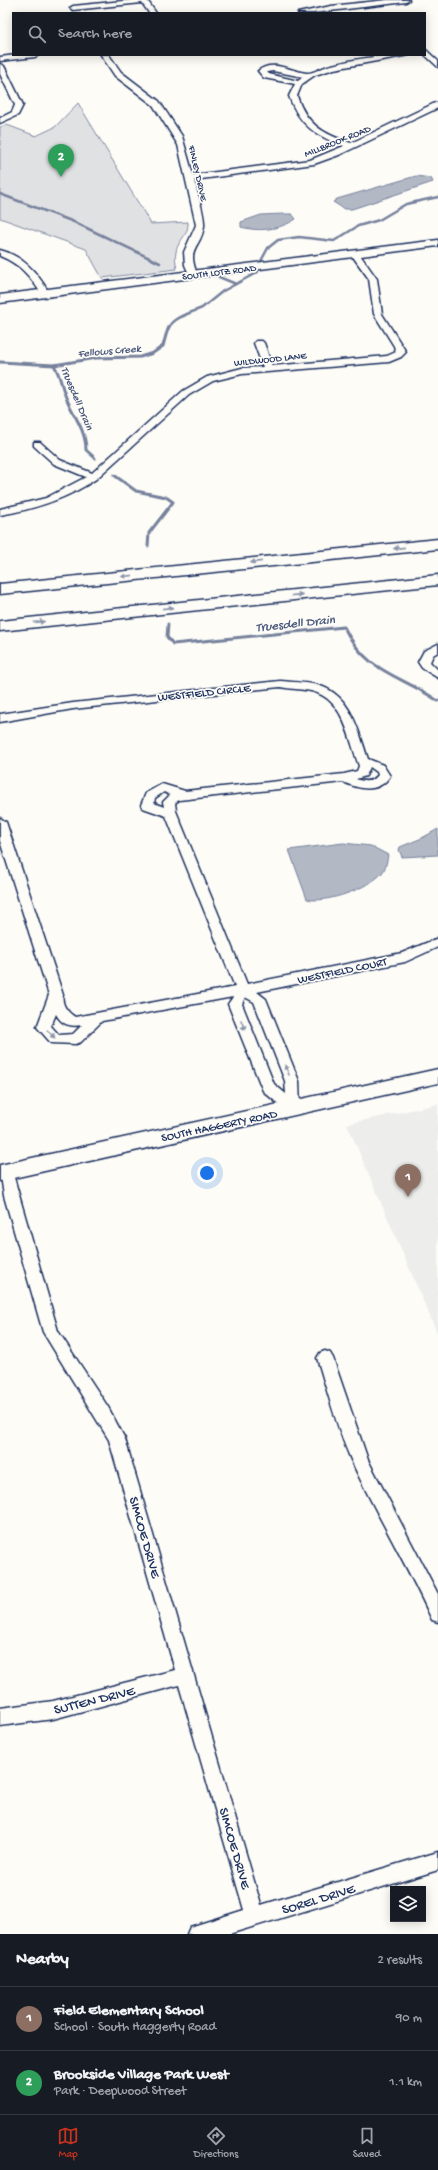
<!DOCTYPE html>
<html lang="en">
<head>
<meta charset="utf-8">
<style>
	:root { --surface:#171b24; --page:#20242c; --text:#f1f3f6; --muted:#9ea1a6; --line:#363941; --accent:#c8321e }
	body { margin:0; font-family:"Gochi Hand",sans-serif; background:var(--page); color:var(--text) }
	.controls { position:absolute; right:12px; bottom:12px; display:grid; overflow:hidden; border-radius:0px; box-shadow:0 2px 10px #0003 }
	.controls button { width:36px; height:36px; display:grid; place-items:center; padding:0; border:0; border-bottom:1px solid var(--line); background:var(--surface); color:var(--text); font:20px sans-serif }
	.you { position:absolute; left:207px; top:1173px; width:14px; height:14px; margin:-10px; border:3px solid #fff; border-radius:50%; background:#1a73e8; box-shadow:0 0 0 6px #1a73e833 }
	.badge { display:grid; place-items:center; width:26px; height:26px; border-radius:50%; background:var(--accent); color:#fff; font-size:13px; font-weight:700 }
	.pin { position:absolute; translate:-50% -33px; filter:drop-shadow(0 1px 2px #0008) }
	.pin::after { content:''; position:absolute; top:21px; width:14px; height:12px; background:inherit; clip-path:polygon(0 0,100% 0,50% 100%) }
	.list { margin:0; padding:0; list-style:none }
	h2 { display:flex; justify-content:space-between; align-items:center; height:52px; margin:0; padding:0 16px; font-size:17px }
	h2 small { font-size:13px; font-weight:400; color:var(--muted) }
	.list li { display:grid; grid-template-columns:26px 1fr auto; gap:12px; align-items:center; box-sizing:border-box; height:64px; padding:0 16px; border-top:1px solid var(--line) }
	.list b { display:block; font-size:15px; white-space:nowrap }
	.list p { margin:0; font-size:13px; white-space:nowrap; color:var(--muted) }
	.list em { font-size:13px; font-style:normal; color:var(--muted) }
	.icon { flex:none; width:22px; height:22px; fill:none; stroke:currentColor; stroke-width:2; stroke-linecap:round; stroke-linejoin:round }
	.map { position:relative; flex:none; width:438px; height:1934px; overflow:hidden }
	.search { position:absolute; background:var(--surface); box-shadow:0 2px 10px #0003; left:12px; right:12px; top:12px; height:44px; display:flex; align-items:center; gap:10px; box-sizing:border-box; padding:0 14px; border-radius:0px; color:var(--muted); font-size:15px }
	.sheet { height:180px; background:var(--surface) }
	nav { display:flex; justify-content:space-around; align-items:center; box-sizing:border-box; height:56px; border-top:1px solid var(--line); background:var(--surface); font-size:11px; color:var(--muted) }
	nav a { display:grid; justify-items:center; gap:2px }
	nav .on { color:var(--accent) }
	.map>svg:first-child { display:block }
</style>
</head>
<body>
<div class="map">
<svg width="438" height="1934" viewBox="0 0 438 1934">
	<rect width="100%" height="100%" fill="#fdfcf7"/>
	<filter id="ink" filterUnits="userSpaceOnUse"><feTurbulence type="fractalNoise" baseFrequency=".025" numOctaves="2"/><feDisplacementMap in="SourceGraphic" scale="8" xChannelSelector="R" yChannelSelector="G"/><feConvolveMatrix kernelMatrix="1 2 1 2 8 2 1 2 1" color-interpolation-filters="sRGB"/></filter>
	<g filter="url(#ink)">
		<polygon fill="#edeeec" points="438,1104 438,1335 347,1124"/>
		<path fill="#e0e1e3" stroke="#7e88a0" d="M78 103 151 224 188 222C189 241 170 240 177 269L102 278 86 249 0 218V127L7 125 36 136 55 127Z"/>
		<g fill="#b3b8c5" stroke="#76819c">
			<polygon points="416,176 431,178 433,182 352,209 344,209 333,202 337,199"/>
			<path d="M283 214H292L296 219C279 230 259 232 241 227V222L261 215Z"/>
			<polygon points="438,829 438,855 402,857 399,850 400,847 422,838"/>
			<path d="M343 843 371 846 388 855C387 861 386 868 382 873 369 888 326 904 307 899L289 850Z"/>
		</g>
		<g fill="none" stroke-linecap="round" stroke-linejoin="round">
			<g stroke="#76819c" stroke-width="2.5">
				<polyline points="0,194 74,222 160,263"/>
				<polyline points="261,261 268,248 278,240 299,237 334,241 358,226 379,220 406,204 438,197"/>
				<polyline points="219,277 236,284"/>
				<polyline points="182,316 202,308 223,291 258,272"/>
			</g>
			<g stroke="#76819c" stroke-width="3">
				<path d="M0 362 54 365 96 358 140 357 153 353 163 346C168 329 167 322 185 315"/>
				<path d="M54 365C60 375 61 384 65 395 72 414 86 429 86 450L95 458"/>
				<polyline points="114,475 136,491 166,497 173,502 149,533 148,546"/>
				<path d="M168 624 167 637 173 644 344 627C366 673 399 674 438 701"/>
			</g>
			<defs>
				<g id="street">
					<polygon points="133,0 147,0 156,13 149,13 142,3 73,10 70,8 73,6"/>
					<polygon points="387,0 409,0 406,2 313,13 298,13 331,6"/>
					<polygon points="425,49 438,61 438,67 425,55"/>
					<polygon points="16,55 39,55 35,57 0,61 0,57"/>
					<path d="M101 55H109L121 72 159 101 182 136 193 175 310 160 344 146C316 136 299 125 289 96L295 84 264 78 258 71C272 59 291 71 306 73 313 74 324 66 332 65 358 58 382 55 409 55L334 69 315 75 302 84 297 96C306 124 323 134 351 143L435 103H438V108L339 155 314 164 194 180C197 192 205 215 204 226 201 249 186 246 197 274L193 277 189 274 185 265 184 252 196 225 178 145 153 105 115 76ZM273 71 303 77 298 81 269 74 267 72Z"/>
					<polygon points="0,64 4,66 23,105 18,115 0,123 0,118 12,112 15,105 0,74"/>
					<path d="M0 250C23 256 38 273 49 293L48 295H42C31 277 20 264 0 256Z"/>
					<path d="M352 252H358L377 279 382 314 406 352 401 357 389 362 242 374 213 381 189 395 96 479C67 499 35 509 0 515V509L46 498 86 477 54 464 34 446V442H40L60 460 92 473 183 391 207 377 242 368 263 367 254 343 256 341H262L264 343 272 366 387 356 396 352 394 346 374 314 369 279 351 254Z"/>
					<polygon points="438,644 438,652 433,655 430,662 438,670 438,678 422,668 418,662 424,651"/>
					<path d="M280 681C292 682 305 682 317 685 351 694 358 730 368 759L383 765 390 776C379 793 360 790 343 782L179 800 175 803 176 811 247 984 402 953 438 938V947L405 962 257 992 266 999 299 1081 300 1108 298 1112 293 1113 288 1112 263 1091 228 1004 233 997 102 1021 81 1042 76 1044 51 1043 37 1027 49 995 0 841V818L6 822 63 995C61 1004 67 1012 75 1017L235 987 166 816 143 808 141 805 146 793 162 784 185 791 344 774 357 771 359 766C349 739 344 698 311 691 301 689 290 689 280 687L73 709 0 722V714L73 703ZM370 767 377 772 378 775C372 783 364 782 356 779L366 776ZM164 792 170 795 163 802 164 807 154 803 155 798ZM245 997 254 1002 285 1081 286 1094 274 1084 242 1004ZM56 1014C62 1025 70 1027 82 1025L73 1034 59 1035 51 1026Z"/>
					<polygon points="6,1165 11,1167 58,1331 108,1407 125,1439 261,1905 438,1852 438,1870 229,1934 187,1934 190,1927 244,1910 179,1685 53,1719 0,1726 0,1708 53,1701 175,1670 109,1440 43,1332 4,1196 0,1169"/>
					<path d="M325 1351 330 1353 333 1358 368 1460 438 1594V1622L432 1620C408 1566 377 1516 352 1462 337 1429 328 1393 317 1358L320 1353Z"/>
				</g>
				<g id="secondary">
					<polygon points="438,240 438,246 0,303 0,295"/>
					<polygon points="438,1069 438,1083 0,1181 0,1165"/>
				</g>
				<g id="highway">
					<polygon points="438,539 438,549 0,594 0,584"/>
					<polygon points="438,575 438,585 0,631 0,621"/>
				</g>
			</defs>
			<use href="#street" stroke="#1b2f5e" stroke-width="3"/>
			<use href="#secondary" stroke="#1b2f5e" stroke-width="3"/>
			<use href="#highway" stroke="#1b2f5e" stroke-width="3"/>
			<use href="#street" fill="#fdfcf7" fill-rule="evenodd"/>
			<use href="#secondary" fill="#fdfcf7" fill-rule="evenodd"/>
			<use href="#highway" fill="#fdfcf7" fill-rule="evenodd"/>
		</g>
		<defs><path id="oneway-solid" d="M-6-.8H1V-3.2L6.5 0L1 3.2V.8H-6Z"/></defs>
		<g fill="#8c96aa">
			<use href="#oneway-solid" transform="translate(399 548) rotate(174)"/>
			<use href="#oneway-solid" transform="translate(256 562) rotate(174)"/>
			<use href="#oneway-solid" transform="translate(127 576) rotate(174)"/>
			<use href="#oneway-solid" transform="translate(297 595) rotate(-6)"/>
			<use href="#oneway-solid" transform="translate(168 608) rotate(-6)"/>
			<use href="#oneway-solid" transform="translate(39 622) rotate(-6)"/>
			<use href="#oneway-solid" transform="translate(243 1025) rotate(68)"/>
			<use href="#oneway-solid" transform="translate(51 1034) rotate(46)"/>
			<use href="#oneway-solid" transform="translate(287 1070) rotate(-112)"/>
		</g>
	</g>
	<g text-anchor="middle" stroke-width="3.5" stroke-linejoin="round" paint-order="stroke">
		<g font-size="10" fill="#1b2f5e" stroke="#fdfcf7">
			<text transform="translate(337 140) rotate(-22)" y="4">MILLBROOK ROAD</text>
			<text transform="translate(199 173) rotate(77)" y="4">FINLEY DRIVE</text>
			<text transform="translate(219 271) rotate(-7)" y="4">SOUTH LOTZ ROAD</text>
			<text transform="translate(270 358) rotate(-6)" y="4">WILDWOOD LANE</text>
		</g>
		<g font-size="11" font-style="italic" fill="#49587d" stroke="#fdfcf7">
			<text transform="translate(109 350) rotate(-5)" y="4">Fellows Creek</text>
			<text transform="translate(78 398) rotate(67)" y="4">Truesdell Drain</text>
		</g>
		<g font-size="12" fill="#1b2f5e" stroke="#fdfcf7">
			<text transform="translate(204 692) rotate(-6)" y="4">WESTFIELD CIRCLE</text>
			<text transform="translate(342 970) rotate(-12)" y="4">WESTFIELD COURT</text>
			<text transform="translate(219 1125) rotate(-12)" y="4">SOUTH HAGGERTY ROAD</text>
		</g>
		<g font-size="13" font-style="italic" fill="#49587d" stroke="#fdfcf7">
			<text transform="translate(295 622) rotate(-6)" y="5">Truesdell Drain</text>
		</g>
		<g font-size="14" fill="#1b2f5e" stroke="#fdfcf7">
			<text transform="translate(146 1537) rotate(74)" y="5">SIMCOE DRIVE</text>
			<text transform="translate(94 1699) rotate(-14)" y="5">SUTTEN DRIVE</text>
			<text transform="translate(236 1848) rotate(74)" y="5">SIMCOE DRIVE</text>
			<text transform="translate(318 1898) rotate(-17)" y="5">SOREL DRIVE</text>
		</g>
	</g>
</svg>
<div class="controls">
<button><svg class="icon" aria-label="layers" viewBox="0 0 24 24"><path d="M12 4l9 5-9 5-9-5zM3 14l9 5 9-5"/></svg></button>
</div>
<div class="you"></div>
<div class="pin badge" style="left:408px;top:1197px;background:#8d6e63">1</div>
<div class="pin badge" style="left:61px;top:177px;background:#2e9e5b">2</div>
<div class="search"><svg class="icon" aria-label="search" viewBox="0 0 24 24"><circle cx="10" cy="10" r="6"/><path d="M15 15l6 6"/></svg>Search here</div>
</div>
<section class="sheet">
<h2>Nearby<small>2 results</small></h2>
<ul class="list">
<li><span class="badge" style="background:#8d6e63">1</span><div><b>Field Elementary School</b><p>School · South Haggerty Road</p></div><em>90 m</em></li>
<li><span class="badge" style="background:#2e9e5b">2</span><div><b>Brookside Village Park West</b><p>Park · Deepwood Street</p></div><em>1.1 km</em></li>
</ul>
</section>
<nav>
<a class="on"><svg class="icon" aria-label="map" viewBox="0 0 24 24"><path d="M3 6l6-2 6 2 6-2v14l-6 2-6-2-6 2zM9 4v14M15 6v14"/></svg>Map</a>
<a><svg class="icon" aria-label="directions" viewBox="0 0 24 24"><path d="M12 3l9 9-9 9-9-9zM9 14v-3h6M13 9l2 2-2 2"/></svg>Directions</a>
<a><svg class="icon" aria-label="saved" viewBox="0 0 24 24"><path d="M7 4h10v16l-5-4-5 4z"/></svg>Saved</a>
</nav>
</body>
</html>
